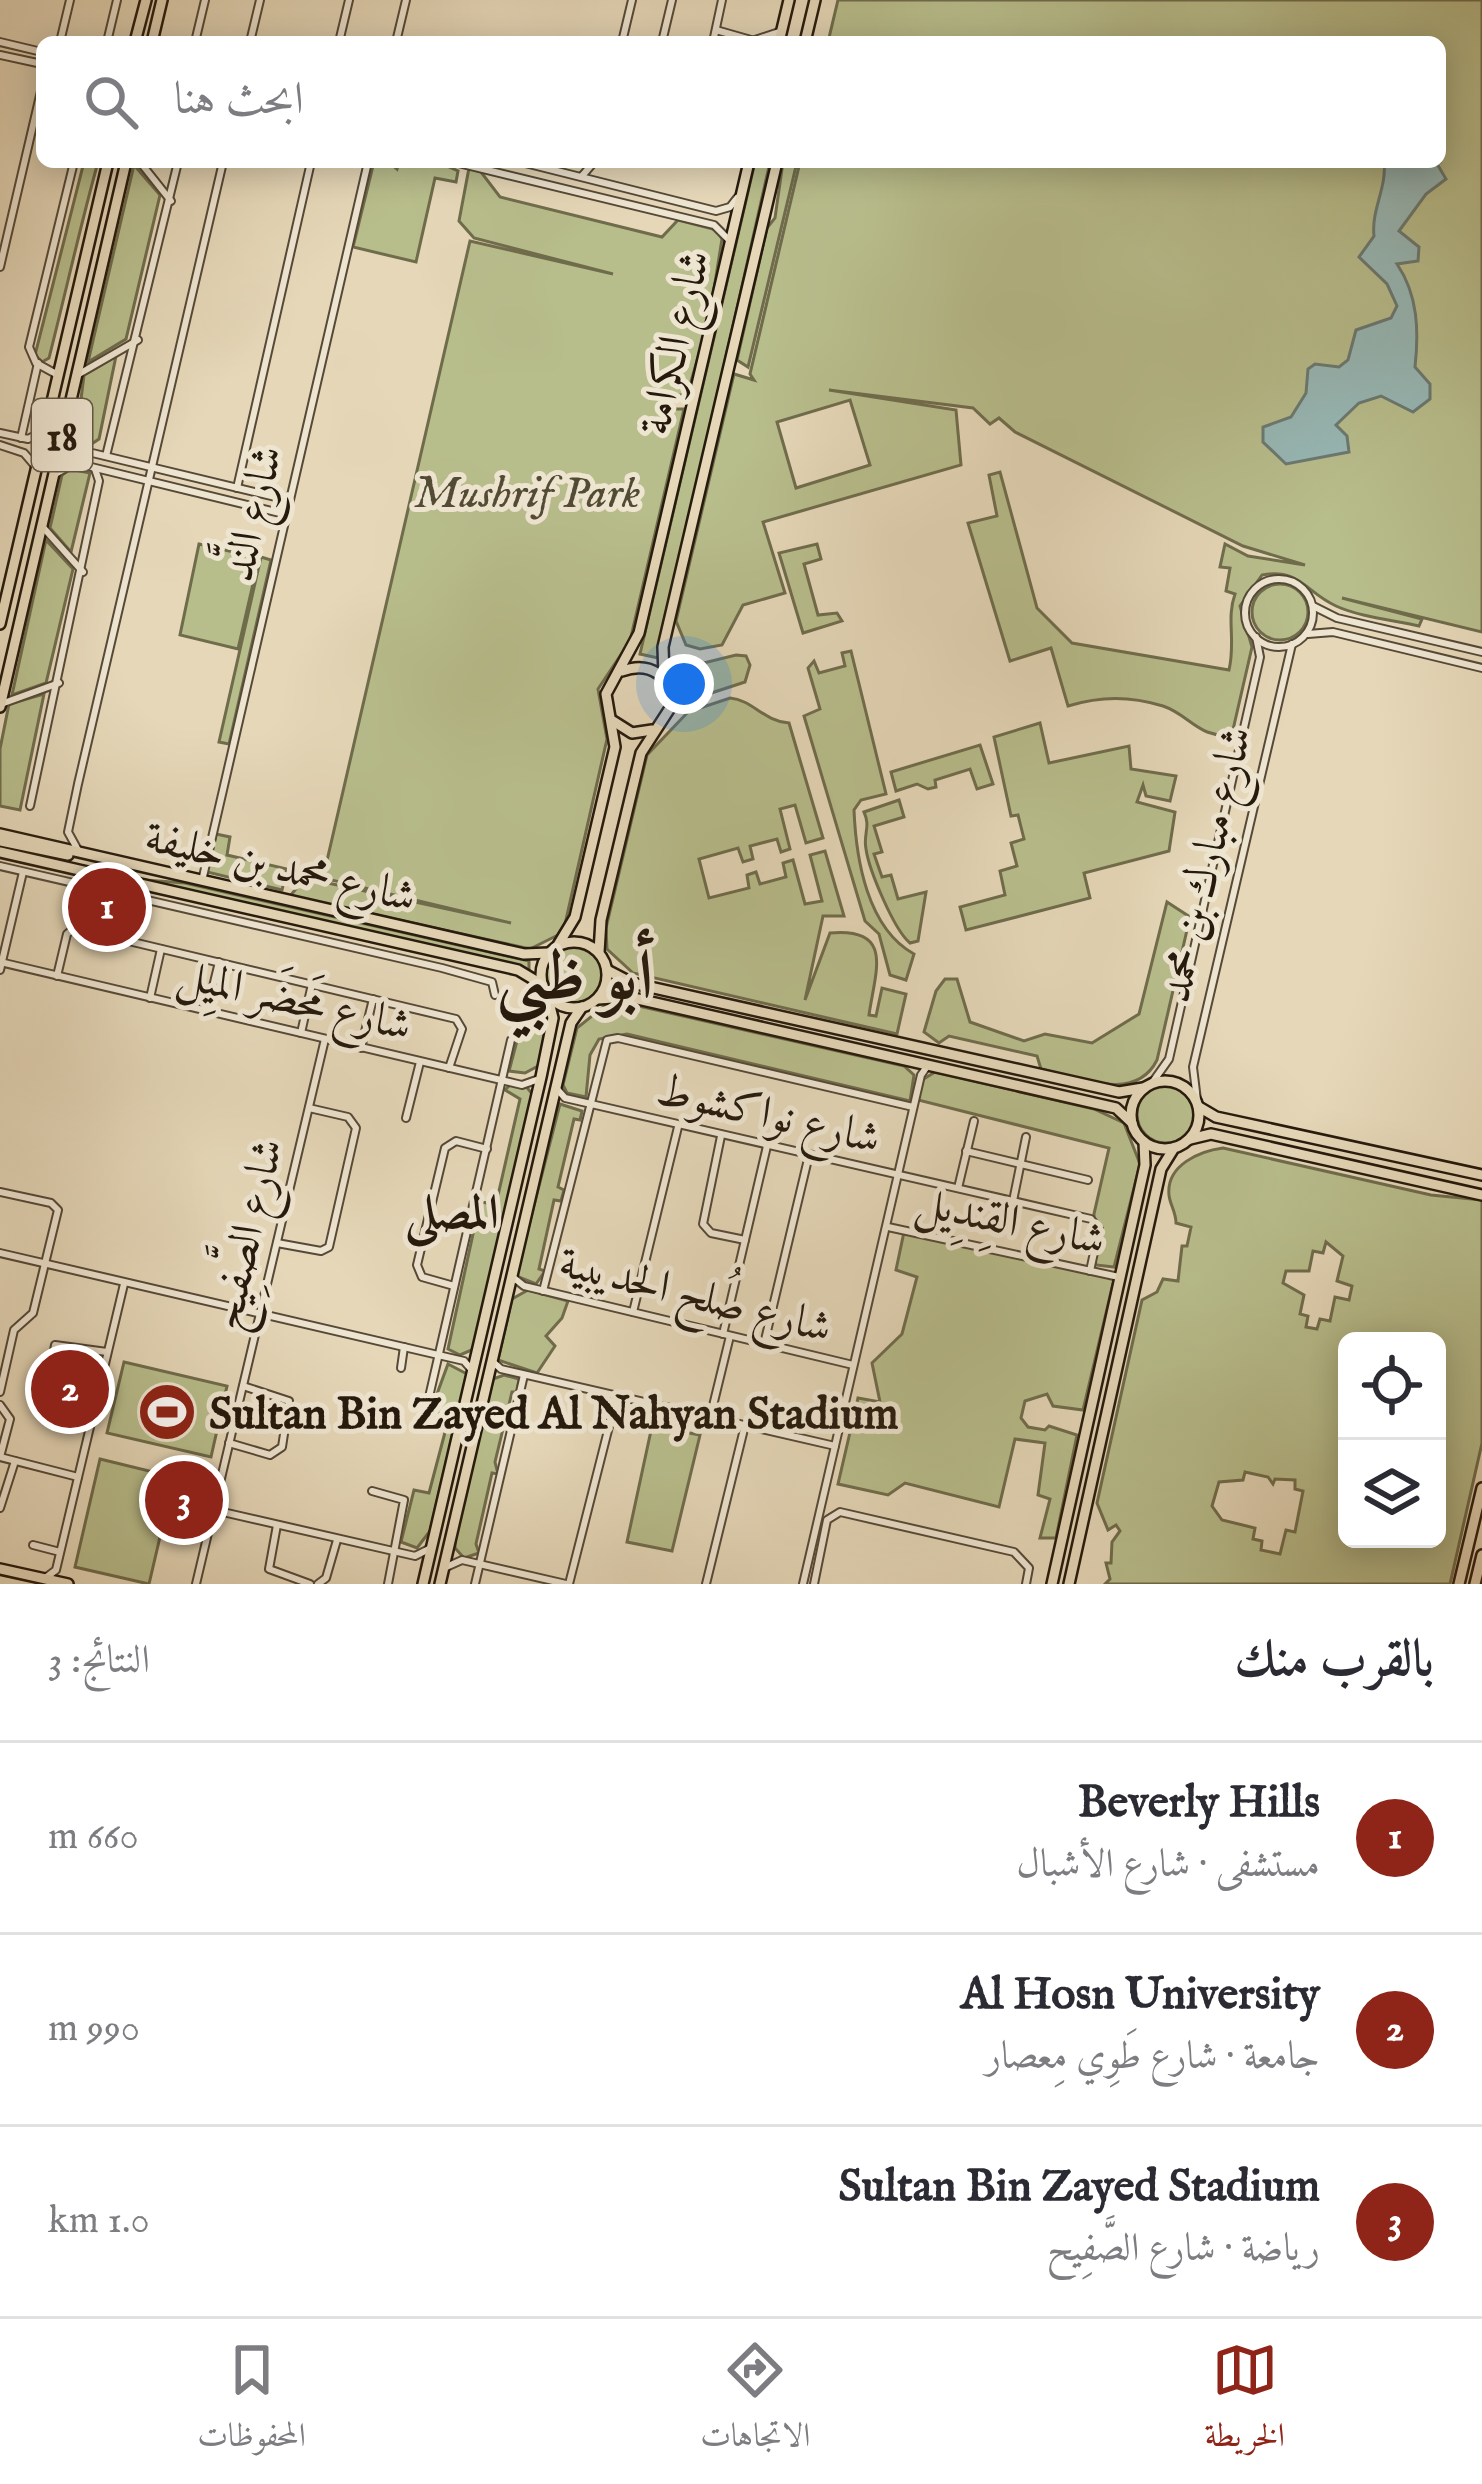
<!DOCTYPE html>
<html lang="ar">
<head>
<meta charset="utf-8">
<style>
	:root { --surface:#fff; --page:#f7f7f7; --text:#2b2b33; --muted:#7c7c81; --line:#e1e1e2; --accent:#8f2418 }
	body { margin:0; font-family:"IM FELL English",Amiri,serif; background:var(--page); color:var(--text); direction:rtl }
	.controls { position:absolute; right:36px; bottom:36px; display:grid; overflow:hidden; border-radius:18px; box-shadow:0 6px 30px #0003 }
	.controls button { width:108px; height:108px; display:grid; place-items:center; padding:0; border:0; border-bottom:3px solid var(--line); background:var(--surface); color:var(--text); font:60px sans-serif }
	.you { position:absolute; left:684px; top:684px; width:42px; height:42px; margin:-30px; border:9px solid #fff; border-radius:50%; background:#1a73e8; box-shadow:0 0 0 18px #1a73e833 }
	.badge { display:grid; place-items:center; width:78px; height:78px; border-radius:50%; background:var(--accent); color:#fff; font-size:39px; font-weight:700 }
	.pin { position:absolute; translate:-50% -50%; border:6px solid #fff; box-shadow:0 3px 12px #0006 }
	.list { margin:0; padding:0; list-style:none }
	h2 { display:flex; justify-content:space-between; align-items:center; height:156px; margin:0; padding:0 48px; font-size:51px }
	h2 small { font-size:39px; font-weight:400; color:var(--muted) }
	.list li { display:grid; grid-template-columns:78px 1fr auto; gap:36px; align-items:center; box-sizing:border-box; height:192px; padding:0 48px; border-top:3px solid var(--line) }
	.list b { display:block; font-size:45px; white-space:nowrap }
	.list p { margin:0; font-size:39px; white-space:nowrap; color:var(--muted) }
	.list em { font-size:39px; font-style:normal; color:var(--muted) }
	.icon { flex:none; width:66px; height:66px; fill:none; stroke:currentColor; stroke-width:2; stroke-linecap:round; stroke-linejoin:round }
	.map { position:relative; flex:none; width:1482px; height:1584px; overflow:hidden; direction:ltr }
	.search { position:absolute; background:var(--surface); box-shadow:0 6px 30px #0003; left:36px; right:36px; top:36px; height:132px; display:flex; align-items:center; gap:30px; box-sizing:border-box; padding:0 42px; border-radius:18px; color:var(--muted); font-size:45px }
	.sheet { height:732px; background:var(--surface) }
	nav { display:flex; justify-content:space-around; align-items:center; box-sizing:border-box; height:168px; border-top:3px solid var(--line); background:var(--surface); font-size:33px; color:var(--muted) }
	nav a { display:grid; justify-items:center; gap:6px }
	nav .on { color:var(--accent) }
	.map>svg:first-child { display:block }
</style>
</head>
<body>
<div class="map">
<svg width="1482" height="1584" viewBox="0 0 1482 1584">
	<rect width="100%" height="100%" fill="#e5d7b8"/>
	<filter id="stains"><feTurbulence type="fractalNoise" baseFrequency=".00167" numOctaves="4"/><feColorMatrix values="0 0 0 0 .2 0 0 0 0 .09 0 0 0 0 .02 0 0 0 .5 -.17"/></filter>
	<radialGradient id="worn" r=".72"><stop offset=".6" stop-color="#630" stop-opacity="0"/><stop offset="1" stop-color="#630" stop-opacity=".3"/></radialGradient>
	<g fill="#b8bd8c" stroke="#6f6c4c" stroke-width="3" fill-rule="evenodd">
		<path d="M838 0H1482V632L1342 598 1422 619 1419 626C1393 620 1360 617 1336 606 1305 592 1300 568 1262 575L1240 606 1252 647 1232 734C1200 740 1190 715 1163 706 1130 696 1101 696 1068 706L1051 648 1010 661 968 523 997 516 989 475 1000 472 1037 608 1072 643 1229 670C1236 640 1226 619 1235 594L1226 591 1230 568 1220 567 1225 544 1248 556 1305 565 1243 546 1015 432 999 418 990 424 973 408 829 390 956 410 961 465 763 522 785 593 743 605 722 645 700 649 686 645 676 621 734 374 754 380 750 374 800 162H1440V42H828ZM850 400 870 465 796 488 777 422Z"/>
		<path d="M84 162H98C80 227 66 291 49 358L42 362 35 355Z"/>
		<polygon points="374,162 389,162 397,169 399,162 438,162 458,171 456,182 435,178 416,262 353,247"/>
		<polygon points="755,162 770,162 658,658 640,654"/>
		<polygon points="783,162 797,162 748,367 737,360 767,228 775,218"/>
		<polygon points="134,165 160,195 126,339 88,362"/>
		<polygon points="469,168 481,172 500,197 662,237 678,220 717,230 722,239 709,320 687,395 672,395 669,409 684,409 630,641 598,689 607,739 565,924 560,934 530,949 290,896 305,878 511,923 323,878 470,241 613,274 474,238 459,221"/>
		<polygon points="116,356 99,439 90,445 77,431 84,375"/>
		<polygon points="70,469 90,473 71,552 50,528 62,475"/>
		<polygon points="46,540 73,569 46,683 12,695"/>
		<polygon points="199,544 259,558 238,649 180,635"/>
		<polygon points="817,544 821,559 804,564 818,615 837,613 842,621 803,633 779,553"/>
		<polygon points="261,557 271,560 229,744 219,742"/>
		<circle cx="1280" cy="612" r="28"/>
		<path d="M851 651 886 794 861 800 854 810C856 859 867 928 914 954L906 980 890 975 879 934 865 921 804 716 820 709 808 668 814 661 819 673 845 666 842 653Z"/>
		<polygon points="736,655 746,656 750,665 745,682 693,699 683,668"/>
		<polygon points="44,694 20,810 0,806 0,749 9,704"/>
		<path d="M730 698C753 700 763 721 789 723L823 838 806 843 795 805 780 809 790 849 781 852 777 839 750 846 753 859 743 862 738 848 699 859 709 898 749 888 747 875 756 872 760 884 786 877 783 863 793 860 805 904 822 901 810 855 825 851 844 916H823L805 1000 830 933C895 927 875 972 869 1015L876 1016 882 988 906 994 897 1034 633 973 607 949 606 928 647 755 688 712Z"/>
		<polygon points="1040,723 1049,763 1129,746 1131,769 1176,776 1170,801 1146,796 1143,785 1137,802 1175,812 1169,851 1084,873 1090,898 966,930 960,907 1005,895 1000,871 1017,866 1011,843 1024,839 1018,815 1011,816 994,737"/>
		<polygon points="980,745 993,784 977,789 970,769 935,780 936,787 928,789 917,784 896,791 891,772"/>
		<path d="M899 800 904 817 874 826 882 852 874 854 882 877 891 875 898 899 926 892 918 941 910 943C894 930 869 870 866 849 863 834 871 827 864 812Z"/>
		<polygon points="216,834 230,837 227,855 287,869 282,890 207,872"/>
		<polygon points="145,880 185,883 529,961 529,970"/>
		<path d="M1167 902 1190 917 1157 1060C1135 1104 1078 1077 1041 1069L1037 1056 949 1036 939 1043 924 1032 936 991 945 979H957L970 1022 1024 1041 1045 1034 1092 1043 1139 1014Z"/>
		<circle cx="575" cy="974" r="29"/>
		<polygon points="612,1000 904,1066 914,1075 910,1101 627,1034 599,1039 590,1055 586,1097 567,1093 563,1085 577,1028"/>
		<polygon points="526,1007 549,1014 538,1066 525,1073 509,1071"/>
		<polygon points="935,1072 1094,1109 1124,1123 1140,1164 1114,1267 1096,1265 1095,1259 1094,1214 1109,1148 918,1100 922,1080"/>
		<polygon points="513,1082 525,1085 533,1095 474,1349 460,1355 448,1349 480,1202 496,1204 520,1099 505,1090"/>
		<circle cx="1166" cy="1114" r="29"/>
		<polygon points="560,1104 582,1111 580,1120 574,1119 558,1187 564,1190 561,1201 554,1200 539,1269 545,1271 536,1284 516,1276"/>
		<path d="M1223 1148 1431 1195 1482 1200V1443L1450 1584H1105L1110 1579 1106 1563H1111L1112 1542 1120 1531 1116 1525 1108 1530 1097 1503 1142 1300 1157 1292 1163 1279 1178 1281 1182 1246H1187L1191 1227 1176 1223C1176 1212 1170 1205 1169 1195 1166 1165 1200 1151 1223 1148ZM1326 1242 1343 1256 1337 1281 1352 1286 1349 1300 1335 1297 1330 1321 1320 1319 1317 1329 1306 1327 1308 1316 1300 1314 1304 1295 1283 1283 1286 1271H1309L1313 1251 1323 1253ZM1347 1341H1437V1539H1347ZM1245 1472 1268 1477 1273 1484 1275 1479 1295 1480V1489L1303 1491 1295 1532 1286 1530 1280 1554 1261 1550 1262 1541 1253 1539 1255 1528 1222 1520 1212 1506 1219 1482 1243 1480Z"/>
		<polygon points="904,1232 1115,1275 1083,1410 1053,1406 1047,1394 1025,1401 1021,1418 1028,1427 1045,1430 1049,1426 1077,1435 1056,1538 1040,1538 1050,1499 1038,1495 1045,1443 1015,1439 999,1507 905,1483 888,1495 838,1484 858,1398 880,1402 872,1363 902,1334 917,1277 896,1270"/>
		<polygon points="528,1290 568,1301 562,1318 546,1336 555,1346 537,1373 498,1360 512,1299"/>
		<polygon points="124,1362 227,1386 211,1457 107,1433"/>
		<polygon points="448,1364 467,1374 430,1531 417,1548 401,1542 414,1490 429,1493 448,1421 430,1413"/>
		<polygon points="504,1375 519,1379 517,1392 512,1392 495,1462 498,1474 492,1473 476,1544 479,1553 464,1558 455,1548 455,1536 493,1379"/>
		<polygon points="652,1426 700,1435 672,1551 627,1542"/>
		<polygon points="100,1459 174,1477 149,1584 75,1567"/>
	</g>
	<path fill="#97b8b6" stroke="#6a7972" stroke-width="3" d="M1384 162H1436L1446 179 1426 194 1399 231 1419 247 1418 261 1397 264C1418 295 1419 331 1415 367L1430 384V399L1413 412 1381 396 1359 403 1336 425 1347 436 1349 452 1286 464 1263 442V427L1291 417 1306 393 1308 369 1315 364 1339 367 1348 360 1356 330 1391 318 1397 306 1387 284 1359 257 1374 236C1371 210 1387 188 1384 162Z"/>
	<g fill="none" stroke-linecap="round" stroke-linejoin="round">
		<defs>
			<g id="minor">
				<polyline points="716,30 758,42"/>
				<polyline points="755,40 779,32"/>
				<polyline points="0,42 42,52"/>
				<polyline points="60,42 70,0"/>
				<polyline points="107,42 117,0"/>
				<polyline points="195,42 205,0"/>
				<polyline points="250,42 260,0"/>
				<polyline points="339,42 349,0"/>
				<polyline points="396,42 406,0"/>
				<polyline points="622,42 632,0"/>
				<polyline points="662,42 672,0"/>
				<polyline points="713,42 722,0"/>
				<polyline points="0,55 42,64"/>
				<polyline points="140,162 171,201"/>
				<polyline points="454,162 714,225 729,240"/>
				<polyline points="521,162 716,211 730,207 737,198"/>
				<polyline points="582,176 594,162"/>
				<polyline points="0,267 42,87"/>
				<polyline points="79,374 138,340"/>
				<polyline points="58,375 36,363 29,347 74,162"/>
				<polyline points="66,432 84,451 288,500"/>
				<polyline points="0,433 28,439 44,431"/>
				<polyline points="21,438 38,363"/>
				<polyline points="0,445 24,453 36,467"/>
				<polyline points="106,456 178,162"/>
				<polyline points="55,474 75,463 284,514"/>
				<polyline points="237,488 311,162"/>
				<polyline points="41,525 83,572"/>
				<circle cx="1279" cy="613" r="34"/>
				<polyline points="1313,606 1337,618 1482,652"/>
				<polyline points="1308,634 1333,632 1482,668"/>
				<polyline points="1,704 59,683"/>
				<polyline points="30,806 99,481 95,469"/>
				<polyline points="79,852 68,832 78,784 223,162"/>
				<polyline points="0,866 442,968 492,982 495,995"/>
				<polyline points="202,881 368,162"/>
				<polyline points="0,962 522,1085 539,1079"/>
				<polyline points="0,970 23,872"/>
				<polyline points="57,976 67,934 74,928 456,1019 462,1029 449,1068"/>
				<polyline points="150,998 161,949"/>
				<polyline points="207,1011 219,962"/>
				<polyline points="301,1033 312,984"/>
				<polyline points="361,1048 373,999"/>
				<polyline points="1152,1083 1169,1059 1260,657 1256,637"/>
				<polyline points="557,1089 565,1098 1091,1219 1099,1229 1090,1271"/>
				<polyline points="1197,1100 1193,1067 1292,644"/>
				<polyline points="406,1118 420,1062"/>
				<polyline points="721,1136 703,1224 711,1233 745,1240"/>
				<polyline points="966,1151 1088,1180"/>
				<polyline points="958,1188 974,1121"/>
				<polyline points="0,1192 51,1203 58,1210 33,1313 14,1330 0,1392"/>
				<polyline points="1013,1201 1026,1137"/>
				<polyline points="888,1227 1119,1277"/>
				<polyline points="277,1243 321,1251 329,1247 356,1128 348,1117 309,1108"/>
				<polyline points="0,1253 464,1361 471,1369"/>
				<polyline points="514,1278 524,1286 853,1365"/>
				<polyline points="454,1286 422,1277 417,1265 445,1148 456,1141 487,1149"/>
				<polyline points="543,1291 607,1040 618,1038 913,1107"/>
				<polyline points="633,1312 678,1127"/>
				<polyline points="723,1334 767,1146"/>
				<polyline points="764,1344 809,1155"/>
				<polyline points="493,1362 501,1369 835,1446"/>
				<polyline points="401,1368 404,1347"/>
				<polyline points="0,1405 10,1419 0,1457"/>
				<polyline points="426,1410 511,1040"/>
				<polyline points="93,1413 45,1397 55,1345 107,1352"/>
				<polyline points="710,1418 730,1336"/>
				<polyline points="229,1443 270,1455 282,1447 289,1401 243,1386"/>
				<polyline points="0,1457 78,1477"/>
				<polyline points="372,1491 404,1500 388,1584"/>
				<polyline points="0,1508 15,1461"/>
				<polyline points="214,1510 415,1556 431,1548"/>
				<polyline points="277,1525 269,1569 310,1584"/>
				<polyline points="33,1545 60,1552"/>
				<polyline points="444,1568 462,1560 566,1584"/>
				<polyline points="44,1579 56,1570 124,1284"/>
				<polyline points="196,1584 325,1039"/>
				<polyline points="318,1584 326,1578 337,1540"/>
				<polyline points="475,1584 524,1375"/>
				<polyline points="569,1584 617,1395"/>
				<polyline points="706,1584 745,1425"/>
				<polyline points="803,1584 921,1075 928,1065"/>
				<polyline points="814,1584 827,1520 840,1512 1014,1552 1029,1568 1026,1584"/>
			</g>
			<g id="major">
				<polyline points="135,42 146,0"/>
				<polyline points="152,42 162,0"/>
				<polyline points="779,42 789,0"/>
				<polyline points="805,42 815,0"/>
				<polyline points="0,624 108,162"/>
				<polyline points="664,677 663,647 777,162"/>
				<polyline points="0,707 126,162"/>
				<polyline points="613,721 632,733 652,730"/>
				<polyline points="0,834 524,954 549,953"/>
				<polyline points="0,841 68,855"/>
				<polyline points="0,852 518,970 543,985"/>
				<circle cx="574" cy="975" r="33"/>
				<polyline points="558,945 575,917 615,747 606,694 639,633 749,162"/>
				<path d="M599 952 601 920 641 753 672 705C672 676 650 661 622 671"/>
				<polyline points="607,970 632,983 1119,1092 1143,1088"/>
				<polyline points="598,999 629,997 1116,1108 1132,1123"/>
				<circle cx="1165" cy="1115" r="34"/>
				<polyline points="1199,1107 1216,1117 1482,1175"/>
				<polyline points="1190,1139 1211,1134 1482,1195"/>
				<polyline points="0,1569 68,1584"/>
				<polyline points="423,1584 541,1077 553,1018 547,994"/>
				<polyline points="440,1584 571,1023 582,1007"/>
				<polyline points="1052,1584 1145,1165 1144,1142"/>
				<polyline points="1069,1584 1161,1169 1174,1148"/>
				<polyline points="1459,1584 1482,1488"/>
				<polyline points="1475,1584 1482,1555"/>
			</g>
		</defs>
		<use href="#minor" stroke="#564938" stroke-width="10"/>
		<use href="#major" stroke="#261a0d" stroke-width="14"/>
		<use href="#minor" stroke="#eee5d1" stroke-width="6"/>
		<use href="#major" stroke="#e5d7b8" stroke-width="9"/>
	</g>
	<defs>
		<symbol id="stadium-disc" viewBox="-11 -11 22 22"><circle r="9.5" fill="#8f2418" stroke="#eee5d1"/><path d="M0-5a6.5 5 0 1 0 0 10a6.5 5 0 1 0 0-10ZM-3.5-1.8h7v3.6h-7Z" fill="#fff"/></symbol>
	</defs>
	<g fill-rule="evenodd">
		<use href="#stadium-disc" x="134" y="1379" width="66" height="66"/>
	</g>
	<g text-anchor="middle" stroke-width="10" stroke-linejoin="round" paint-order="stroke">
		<rect fill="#eee5d1" stroke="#625748" stroke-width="3" x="32" y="399" width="60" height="72" rx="9"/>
		<g font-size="42" font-weight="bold" fill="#261a0d">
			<text x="62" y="450">18</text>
		</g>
		<g font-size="45" fill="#261a0d" stroke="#eee5d1">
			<text transform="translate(673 342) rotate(-77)" y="16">شارع الكرامة</text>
			<text transform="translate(251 513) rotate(-77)" y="16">شارع النَّد</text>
			<text transform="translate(1204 864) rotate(-77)" y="16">شارع مبارك بن محمد</text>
			<text transform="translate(281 865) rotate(13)" y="16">شارع محمد بن خليفة</text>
			<text transform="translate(295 998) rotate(13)" y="16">شارع مَحضَر المِيل</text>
			<text transform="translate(769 1112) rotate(13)" y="16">شارع نواكشوط</text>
			<text transform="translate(1011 1219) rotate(12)" y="16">شارع القِندِيل</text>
			<text transform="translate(245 1234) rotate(-77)" y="16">شارع الصَّفِيح</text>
			<text transform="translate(696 1293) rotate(14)" y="16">شارع صُلح الحديبية</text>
		</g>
		<g font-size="45" font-style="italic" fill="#524b33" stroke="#eee5d1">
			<text x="527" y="507">Mushrif Park</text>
		</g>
		<g font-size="45" font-weight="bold" fill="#261a0d" stroke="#eee5d1" text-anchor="start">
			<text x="209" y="1428">Sultan Bin Zayed Al Nahyan Stadium</text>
		</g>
		<g font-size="48" font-weight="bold" fill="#261a0d" stroke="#eee5d1">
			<text x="452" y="1228">المصلى</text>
		</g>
		<g font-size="69" font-weight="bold" fill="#261a0d" stroke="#eee5d1">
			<text x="575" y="998">أبو ظبي</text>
		</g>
	</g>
	<rect width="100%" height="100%" filter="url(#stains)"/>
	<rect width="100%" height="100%" fill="url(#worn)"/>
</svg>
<div class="controls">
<button><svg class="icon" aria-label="locate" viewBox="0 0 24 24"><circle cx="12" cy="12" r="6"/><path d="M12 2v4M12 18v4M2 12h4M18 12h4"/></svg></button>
<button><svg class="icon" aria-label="layers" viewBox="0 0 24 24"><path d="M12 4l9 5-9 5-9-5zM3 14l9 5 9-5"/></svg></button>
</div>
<div class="you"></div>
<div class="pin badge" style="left:107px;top:907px">1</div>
<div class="pin badge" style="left:70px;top:1389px">2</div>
<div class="pin badge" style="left:184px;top:1500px">3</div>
<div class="search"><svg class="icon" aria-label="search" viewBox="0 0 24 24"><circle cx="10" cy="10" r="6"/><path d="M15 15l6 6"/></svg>ابحث هنا</div>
</div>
<section class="sheet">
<h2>بالقرب منك<small>النتائج: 3</small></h2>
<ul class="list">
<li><span class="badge">1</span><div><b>Beverly Hills</b><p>مستشفى · شارع الأشبال</p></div><em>660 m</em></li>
<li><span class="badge">2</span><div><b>Al Hosn University</b><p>جامعة · شارع طَوِي مِعصار</p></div><em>990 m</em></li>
<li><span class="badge">3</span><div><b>Sultan Bin Zayed Stadium</b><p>رياضة · شارع الصَّفِيح</p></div><em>1.0 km</em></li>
</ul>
</section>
<nav>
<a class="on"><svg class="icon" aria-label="map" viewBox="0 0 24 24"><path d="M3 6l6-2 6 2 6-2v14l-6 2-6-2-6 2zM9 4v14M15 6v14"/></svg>الخريطة</a>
<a><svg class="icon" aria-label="directions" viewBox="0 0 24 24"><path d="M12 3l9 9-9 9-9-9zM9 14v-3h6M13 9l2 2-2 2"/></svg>الاتجاهات</a>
<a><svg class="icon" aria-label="saved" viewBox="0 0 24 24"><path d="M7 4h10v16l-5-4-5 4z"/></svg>المحفوظات</a>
</nav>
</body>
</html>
